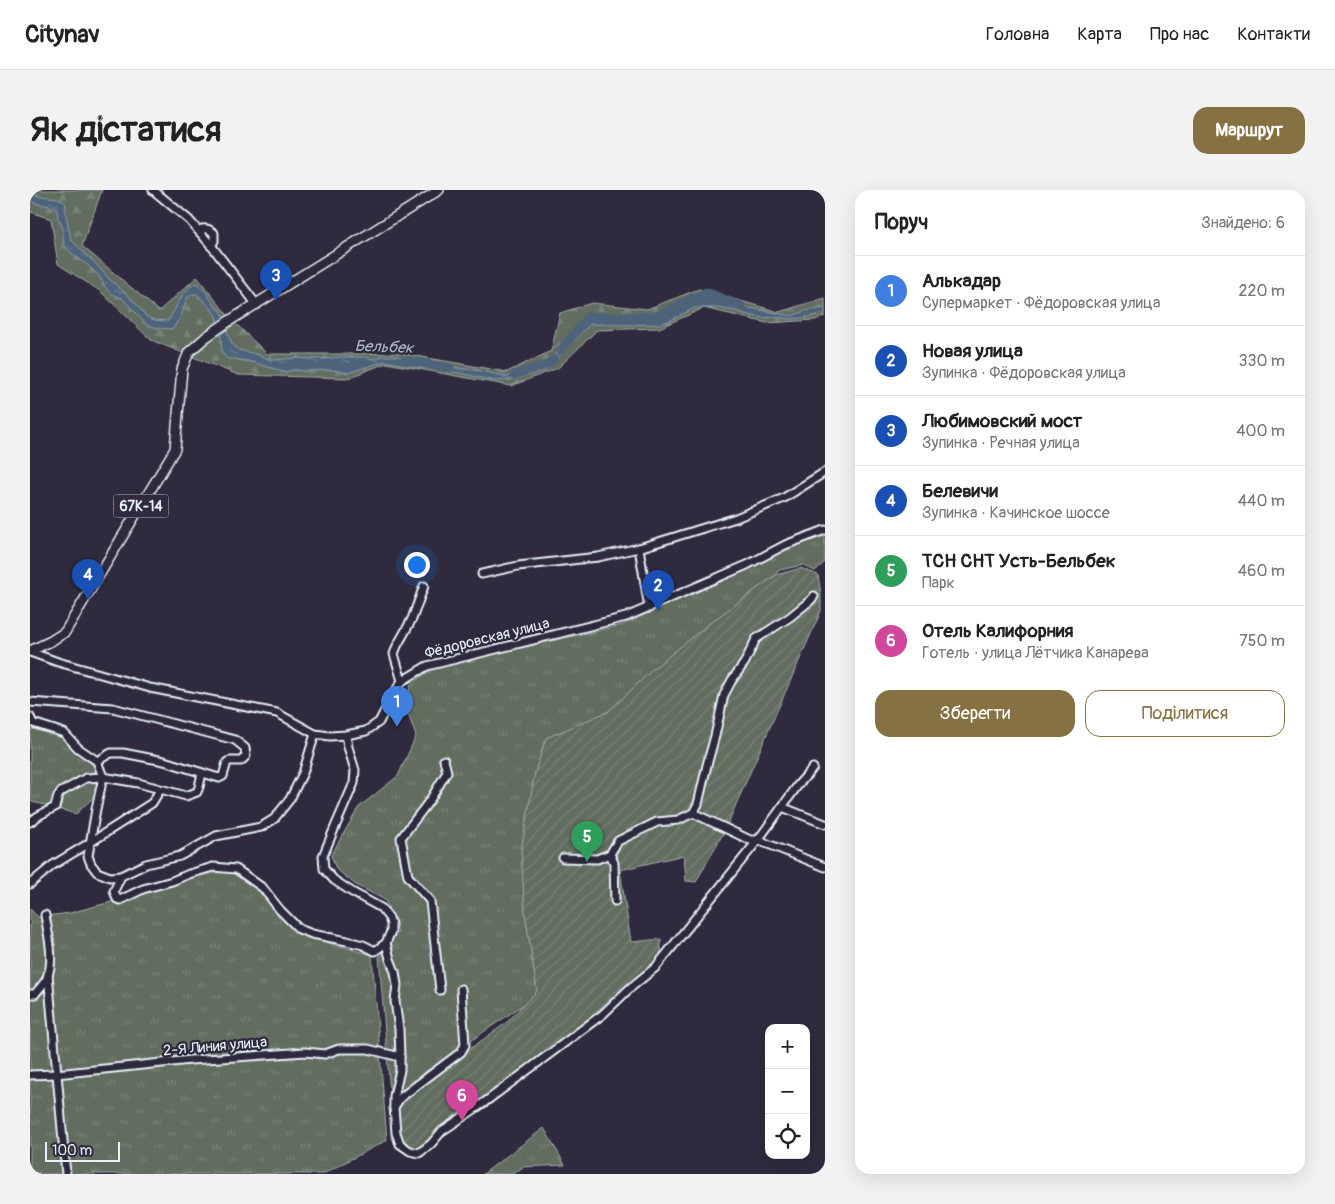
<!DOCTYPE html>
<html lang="uk">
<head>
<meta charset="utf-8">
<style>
	:root { --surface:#fff; --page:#f2f2f2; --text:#222; --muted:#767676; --line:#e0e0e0; --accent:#857141 }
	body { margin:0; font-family:Pangolin,sans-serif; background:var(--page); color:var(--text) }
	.controls { position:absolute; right:15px; bottom:15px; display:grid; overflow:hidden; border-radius:10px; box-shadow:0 5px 20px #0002 }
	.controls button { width:45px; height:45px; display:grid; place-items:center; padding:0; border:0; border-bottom:1px solid var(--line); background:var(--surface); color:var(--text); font:25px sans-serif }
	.scale { position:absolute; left:15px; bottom:12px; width:75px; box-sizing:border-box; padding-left:5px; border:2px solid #e8f1f8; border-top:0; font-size:14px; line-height:18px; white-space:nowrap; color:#e8f1f8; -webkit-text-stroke:4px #2f2a3d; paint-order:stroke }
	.you { position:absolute; left:386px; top:374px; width:18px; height:18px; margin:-12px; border:4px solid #fff; border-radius:50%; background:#1a73e8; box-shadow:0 0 0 8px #1a73e833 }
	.badge { display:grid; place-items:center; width:32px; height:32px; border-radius:50%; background:var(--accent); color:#fff; font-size:16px; font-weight:700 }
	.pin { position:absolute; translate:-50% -41px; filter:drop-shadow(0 1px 2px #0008) }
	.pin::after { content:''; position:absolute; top:26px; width:18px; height:15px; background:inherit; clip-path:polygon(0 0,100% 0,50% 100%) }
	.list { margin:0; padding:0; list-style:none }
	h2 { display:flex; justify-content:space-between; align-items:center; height:65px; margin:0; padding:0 20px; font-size:21px }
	h2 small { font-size:16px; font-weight:400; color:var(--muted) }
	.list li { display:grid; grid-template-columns:32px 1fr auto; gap:15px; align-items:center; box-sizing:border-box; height:70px; padding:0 20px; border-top:1px solid var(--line) }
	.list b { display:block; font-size:19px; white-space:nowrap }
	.list p { margin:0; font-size:16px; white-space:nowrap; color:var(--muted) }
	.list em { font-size:16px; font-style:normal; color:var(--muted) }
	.actions { display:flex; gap:10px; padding:15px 20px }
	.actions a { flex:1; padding:11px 0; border:1px solid var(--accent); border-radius:15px; text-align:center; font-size:18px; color:var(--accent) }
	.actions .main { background:var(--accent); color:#fff }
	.icon { flex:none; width:28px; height:28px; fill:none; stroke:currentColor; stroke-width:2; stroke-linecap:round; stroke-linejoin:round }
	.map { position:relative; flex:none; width:795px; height:984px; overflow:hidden; border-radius:15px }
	header { display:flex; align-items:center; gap:30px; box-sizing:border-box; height:70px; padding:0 25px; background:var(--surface); border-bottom:1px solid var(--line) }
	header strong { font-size:24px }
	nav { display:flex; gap:28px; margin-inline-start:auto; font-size:18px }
	.intro { display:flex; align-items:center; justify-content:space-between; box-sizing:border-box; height:120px; padding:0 30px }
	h1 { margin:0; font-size:35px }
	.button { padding:12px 22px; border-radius:15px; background:var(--accent); color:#fff; font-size:18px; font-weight:700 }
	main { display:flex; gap:30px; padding:0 30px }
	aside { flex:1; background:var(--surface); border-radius:15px; box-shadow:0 5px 20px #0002 }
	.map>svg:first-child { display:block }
</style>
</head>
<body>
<header>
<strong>Citynav</strong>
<nav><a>Головна</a><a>Карта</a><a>Про нас</a><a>Контакти</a></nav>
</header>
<div class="intro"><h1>Як дістатися</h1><a class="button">Маршрут</a></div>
<main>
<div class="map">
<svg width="795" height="984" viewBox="0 0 795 984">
	<defs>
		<pattern id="grass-tufts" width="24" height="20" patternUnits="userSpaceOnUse" patternTransform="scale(1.25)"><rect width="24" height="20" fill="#626d61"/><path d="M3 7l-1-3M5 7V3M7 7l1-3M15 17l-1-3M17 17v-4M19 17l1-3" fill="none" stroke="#788278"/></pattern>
		<pattern id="forest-firs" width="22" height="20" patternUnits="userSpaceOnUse" patternTransform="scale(1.25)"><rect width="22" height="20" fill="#626d61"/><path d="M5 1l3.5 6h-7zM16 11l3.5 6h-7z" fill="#788278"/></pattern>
		<pattern id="garden-furrows" width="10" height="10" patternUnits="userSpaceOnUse" patternTransform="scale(1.25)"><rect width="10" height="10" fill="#626d61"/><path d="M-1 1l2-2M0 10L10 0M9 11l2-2" fill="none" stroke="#788278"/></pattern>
		<pattern id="water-ripples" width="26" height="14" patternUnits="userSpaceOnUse" patternTransform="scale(1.25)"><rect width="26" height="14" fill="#4e647a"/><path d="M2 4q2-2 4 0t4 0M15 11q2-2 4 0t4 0" fill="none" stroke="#687b8e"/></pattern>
	</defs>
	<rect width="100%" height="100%" fill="#2f2a3d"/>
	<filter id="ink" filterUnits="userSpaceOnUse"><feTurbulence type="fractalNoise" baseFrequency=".02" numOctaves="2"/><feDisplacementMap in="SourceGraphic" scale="10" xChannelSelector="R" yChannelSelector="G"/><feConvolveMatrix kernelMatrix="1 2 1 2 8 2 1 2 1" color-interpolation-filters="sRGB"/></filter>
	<g filter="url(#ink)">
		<g fill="url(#grass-tufts)" stroke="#a5afac">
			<polygon points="795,345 795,372 785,381 773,375 750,380 704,424 512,802 379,893 362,928 349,767 368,742 355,710 326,695 306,679 301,665 329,617 368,586 386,546 374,512 382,493 406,477 592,435 723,377 758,359"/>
			<polygon points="3,539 34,548 70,581 70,601 46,624 0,611 0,540"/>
			<polygon points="201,681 229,700 270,745 342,765 357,950 293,984 0,984 0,719 8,727 40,723 114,703 168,685"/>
			<polygon points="514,938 535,975 493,977 483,984 453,984"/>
		</g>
		<polygon fill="url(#forest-firs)" stroke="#a5afac" points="0,0 72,0 52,56 129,121 167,87 200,128 237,164 314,164 370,163 477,182 521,161 530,123 562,113 617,119 669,99 749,122 795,108 795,126 785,130 737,133 674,118 629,138 567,140 528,178 481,196 356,173 318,188 208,185 121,150 70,101 28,74 21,29 0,22"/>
		<polygon fill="url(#garden-furrows)" stroke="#a5afac" points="771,378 788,385 791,404 791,421 694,642 666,692 656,691 654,665 590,680 601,752 631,749 631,768 523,858 389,962 371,954 365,918 370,909 476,833 507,801 495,723 491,661 505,582 516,548 579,521 623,479 681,432 746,385"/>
		<path fill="url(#water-ripples)" stroke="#8c9cac" d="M0 5 28 8 35 12 36 16 35 19 41 50 67 75 78 88 102 109 117 127 124 130 138 131C148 117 150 101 166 93L176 102 185 116 190 119 193 125V131L202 154 208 160 213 161 226 164 241 170 267 168 282 169H295L309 167H333L346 169 352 166H367L385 172 451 181 478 187 482 183C495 184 508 179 519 173L558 127H625L676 102 710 116 762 126 775 121 795 118V123L779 127 761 129 742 127 732 128 719 125 709 122 689 118H665L639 131 629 134 596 135 560 134 515 181 480 190 466 191 405 178H392L355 171 318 183 304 180 273 181 262 180 255 182 225 173 206 169H198L192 163 191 147 185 135 187 131 186 126 183 121 167 104H162L157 108 151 126 143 138 140 139 128 138 117 135 92 108 82 104 76 98 69 86 60 77 39 61 34 55 32 36 28 28 27 21 25 17 0 12Z"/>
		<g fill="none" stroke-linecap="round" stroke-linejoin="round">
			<g stroke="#4e647a" stroke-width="9">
				<polyline points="531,160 558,127 625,127 676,102 711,116"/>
				<polyline points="374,170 420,178"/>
				<polyline points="484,185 519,174 523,170"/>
			</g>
			<defs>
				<g id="minor">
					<polyline points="123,0 159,30 180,54 227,115"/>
					<path d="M168 40C175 38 178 38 184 43V51L181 56"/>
					<polyline points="609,358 619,418"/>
					<polyline points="452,384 488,376 568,367 609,358 706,328 754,308 795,282"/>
					<polyline points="0,462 28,472 120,498 247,523 285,544 300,546 316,545 336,541 349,532 363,505 372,491 397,476 596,427 717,375 755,355 795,340"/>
					<polyline points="372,491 364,464 367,456 382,429 394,396"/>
					<polyline points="0,512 83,518 205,550 215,558 216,566 211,571 200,571 197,572 193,586 189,588 134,571 93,563 81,563 67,571"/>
					<polyline points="0,527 3,533 34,543 48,558 67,571 73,587 66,619 58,666 61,674 67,682 80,687 91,686 116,674 150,666 186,646 231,637 244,629 260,609 273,583 285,544"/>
					<polyline points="316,545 318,557 325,580 324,593 305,637 293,666 294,679 304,690 322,702 351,718 359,728 361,734 361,741 356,753 360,769 365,782 367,795 365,811 369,839 370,867 370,880 364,906 364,917"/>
					<polyline points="752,617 795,634"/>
					<polyline points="663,623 720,650 728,650 795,677"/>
					<polyline points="0,632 8,626 25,617 28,606 31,602 56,588 73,587 108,593 156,606 167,602 169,597 172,583"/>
					<polyline points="580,664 584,673 585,711"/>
					<polyline points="533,668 567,669 580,664 588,651 627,632 648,630 663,623 668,614 677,575 685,546 694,505 702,490 715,472 726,449 760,427 781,410 784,406"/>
					<polyline points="91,686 84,701 87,709 90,710 113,699 142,691 159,684 183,677 206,679 233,698 250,720 269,739 282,744 317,751 333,755 345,761 356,753"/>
					<polyline points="0,694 23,675 61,652 122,613 130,600"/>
					<polyline points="18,784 36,984"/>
					<polyline points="431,799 435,855 431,862 370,908 364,917 366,943 370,954 380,961 389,963 401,954 412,941 455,912 573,824 599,799 626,777 728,650 768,595 783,578"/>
					<polyline points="410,800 400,711 378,686 371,648 400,610 417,582 414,570"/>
					<path d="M0 804H5C9 799 14 794 17 788 25 770 18 744 15 725"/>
					<polyline points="0,885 26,884 161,870 234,865 275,862 295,864 309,859 338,859 370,867"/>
				</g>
				<polyline id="major" points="0,461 21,451 35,442 145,259 152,179 159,162 176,147 199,131 409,0"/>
			</defs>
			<use href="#minor" stroke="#e8f1f8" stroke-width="11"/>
			<use href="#major" stroke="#e8f1f8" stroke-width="12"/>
			<use href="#minor" stroke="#2f2a3d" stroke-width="7"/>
			<use href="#major" stroke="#2f2a3d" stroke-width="9"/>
		</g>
	</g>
	<g text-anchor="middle" stroke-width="4.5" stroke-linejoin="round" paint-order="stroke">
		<rect fill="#2f2a3d" stroke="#b0b5c0" stroke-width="1" x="83.5" y="304.5" width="55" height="23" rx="4"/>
		<g font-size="14" font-weight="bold" fill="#e8f1f8">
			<text x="111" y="321">67К-14</text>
		</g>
		<g font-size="15" fill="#e8f1f8" stroke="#2f2a3d">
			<text transform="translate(457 448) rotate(-14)" y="5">Фёдоровская улица</text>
			<text transform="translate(185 856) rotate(-5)" y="5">2-Я Линия улица</text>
		</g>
		<g font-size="16" font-style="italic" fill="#aab9c6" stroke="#2f2a3d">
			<text transform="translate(354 156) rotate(2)" y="6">Бельбек</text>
		</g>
	</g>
</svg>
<div class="controls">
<button>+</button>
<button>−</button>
<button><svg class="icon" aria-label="locate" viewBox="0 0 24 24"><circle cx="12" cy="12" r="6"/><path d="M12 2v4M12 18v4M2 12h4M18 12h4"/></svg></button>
</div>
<div class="scale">100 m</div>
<div class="you"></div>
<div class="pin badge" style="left:367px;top:537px;background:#3f7fe0">1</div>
<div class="pin badge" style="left:628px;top:421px;background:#1a4fb4">2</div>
<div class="pin badge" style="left:246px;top:111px;background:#1a4fb4">3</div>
<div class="pin badge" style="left:58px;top:410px;background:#1a4fb4">4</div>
<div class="pin badge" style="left:557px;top:672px;background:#2e9e5b">5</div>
<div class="pin badge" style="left:432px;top:931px;background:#d1479c">6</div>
</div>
<aside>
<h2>Поруч<small>Знайдено: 6</small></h2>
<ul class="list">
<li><span class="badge" style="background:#3f7fe0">1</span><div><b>Алькадар</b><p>Супермаркет · Фёдоровская улица</p></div><em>220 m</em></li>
<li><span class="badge" style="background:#1a4fb4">2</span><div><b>Новая улица</b><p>Зупинка · Фёдоровская улица</p></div><em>330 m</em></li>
<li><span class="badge" style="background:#1a4fb4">3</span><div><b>Любимовский мост</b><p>Зупинка · Речная улица</p></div><em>400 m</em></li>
<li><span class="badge" style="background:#1a4fb4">4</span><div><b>Белевичи</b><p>Зупинка · Качинское шоссе</p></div><em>440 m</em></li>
<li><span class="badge" style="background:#2e9e5b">5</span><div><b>ТСН СНТ Усть-Бельбек</b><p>Парк</p></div><em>460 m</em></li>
<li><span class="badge" style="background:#d1479c">6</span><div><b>Отель Калифорния</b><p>Готель · улица Лётчика Канарева</p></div><em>750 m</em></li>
</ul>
<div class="actions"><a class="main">Зберегти</a><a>Поділитися</a></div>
</aside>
</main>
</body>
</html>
